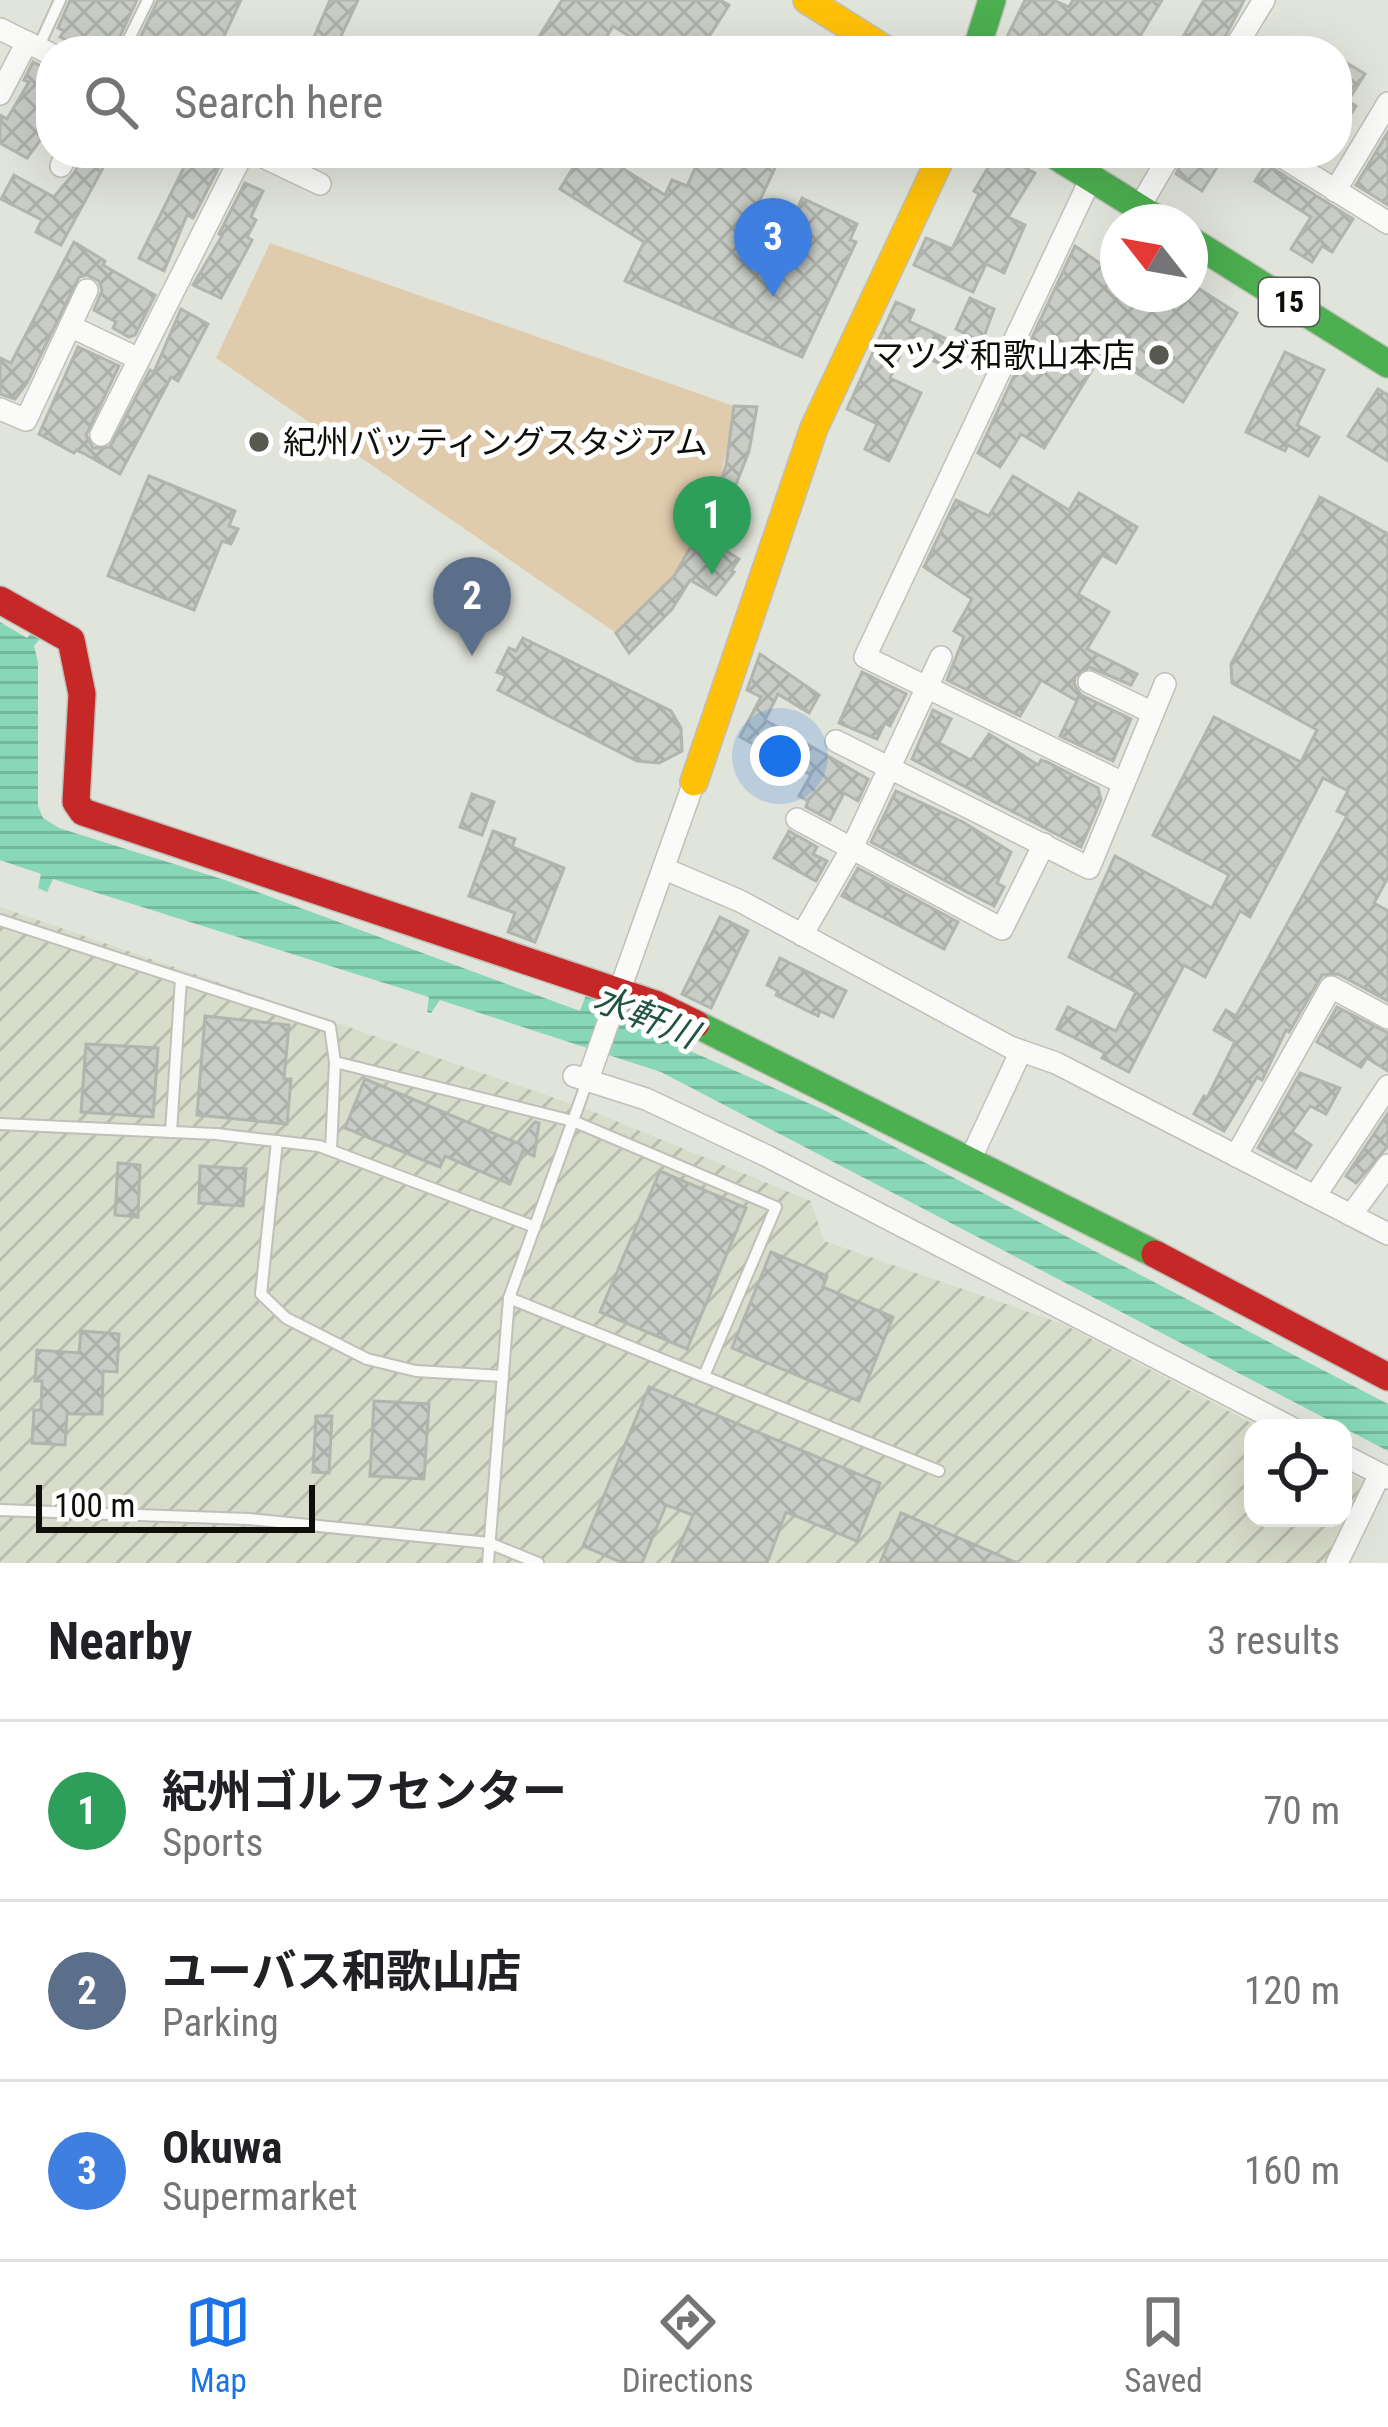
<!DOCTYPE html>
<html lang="en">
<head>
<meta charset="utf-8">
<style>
	:root { --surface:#fff; --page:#f2f2f2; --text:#202124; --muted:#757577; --line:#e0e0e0; --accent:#1a73e8 }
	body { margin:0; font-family:"Roboto Condensed","Noto Sans JP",sans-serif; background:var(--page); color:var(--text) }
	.controls { position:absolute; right:36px; bottom:36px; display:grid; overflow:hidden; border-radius:24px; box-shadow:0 12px 48px #0002 }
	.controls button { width:108px; height:108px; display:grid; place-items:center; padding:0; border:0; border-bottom:3px solid var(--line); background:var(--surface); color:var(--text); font:60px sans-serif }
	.compass { position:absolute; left:1100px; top:204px; width:108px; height:108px; border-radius:50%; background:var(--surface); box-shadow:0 12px 48px #0002; rotate:301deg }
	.scale { position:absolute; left:36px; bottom:30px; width:279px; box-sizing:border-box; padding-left:12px; border:6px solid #0e0f09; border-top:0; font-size:33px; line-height:42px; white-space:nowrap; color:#0e0f09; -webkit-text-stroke:9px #fff; paint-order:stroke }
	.you { position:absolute; left:780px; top:756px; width:42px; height:42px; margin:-30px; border:9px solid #fff; border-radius:50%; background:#1a73e8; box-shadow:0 0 0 18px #1a73e833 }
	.badge { display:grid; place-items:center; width:78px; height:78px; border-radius:50%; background:var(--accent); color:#fff; font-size:39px; font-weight:700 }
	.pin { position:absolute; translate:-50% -99px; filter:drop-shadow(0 3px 6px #0008) }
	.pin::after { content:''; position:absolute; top:63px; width:42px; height:36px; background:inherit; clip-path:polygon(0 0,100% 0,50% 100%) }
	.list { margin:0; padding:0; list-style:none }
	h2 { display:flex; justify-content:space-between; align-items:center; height:156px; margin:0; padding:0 48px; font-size:51px }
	h2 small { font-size:39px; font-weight:400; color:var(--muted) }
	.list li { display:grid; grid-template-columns:78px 1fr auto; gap:36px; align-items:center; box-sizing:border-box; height:180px; padding:0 48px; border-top:3px solid var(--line) }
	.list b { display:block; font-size:45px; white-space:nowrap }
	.list p { margin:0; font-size:39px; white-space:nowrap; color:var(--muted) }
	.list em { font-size:39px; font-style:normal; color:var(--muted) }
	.icon { flex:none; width:66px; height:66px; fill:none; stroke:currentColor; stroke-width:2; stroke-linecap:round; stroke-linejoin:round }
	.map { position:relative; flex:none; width:1388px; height:1563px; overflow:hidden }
	.search { position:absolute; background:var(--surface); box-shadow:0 12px 48px #0002; left:36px; right:36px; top:36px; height:132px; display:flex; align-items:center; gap:30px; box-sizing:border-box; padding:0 42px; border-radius:48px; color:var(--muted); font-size:45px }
	.sheet { height:696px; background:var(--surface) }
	nav { display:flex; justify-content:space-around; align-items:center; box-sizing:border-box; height:168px; border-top:3px solid var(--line); background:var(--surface); font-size:33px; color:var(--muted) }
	nav a { display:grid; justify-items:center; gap:6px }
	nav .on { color:var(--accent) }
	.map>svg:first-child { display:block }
</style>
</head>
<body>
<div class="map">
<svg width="1388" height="1563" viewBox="0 0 1388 1563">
	<defs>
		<pattern id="industrial-furrows" width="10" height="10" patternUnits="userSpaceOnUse" patternTransform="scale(3)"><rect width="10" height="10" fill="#d8dcca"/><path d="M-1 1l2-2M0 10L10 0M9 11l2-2" fill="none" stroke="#b8bcac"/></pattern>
		<pattern id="water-rules" width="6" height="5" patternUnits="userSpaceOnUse" patternTransform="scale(3)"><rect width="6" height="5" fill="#87d7b8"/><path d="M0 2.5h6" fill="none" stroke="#73b79d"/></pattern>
		<pattern id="building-cross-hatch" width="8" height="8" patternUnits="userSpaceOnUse" patternTransform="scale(3)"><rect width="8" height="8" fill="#c9cdc6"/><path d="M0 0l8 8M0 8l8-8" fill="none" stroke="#abafa9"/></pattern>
	</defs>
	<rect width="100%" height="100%" fill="#e1e4da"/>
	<polygon fill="url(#industrial-furrows)" points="0,907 589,1110 811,1201 824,1241 1063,1324 1261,1428 1253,1428 1253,1518 1343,1518 1343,1471 1363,1481 1325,1563 0,1563"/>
	<path fill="#e0cbad" d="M270 243 734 406C721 503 693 570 616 633L216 358Z"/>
	<polygon fill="url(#water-rules)" points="0,622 27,638 35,628 44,634 34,646 38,662 38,806 43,818 59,828 225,880 580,1011 586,995 651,1018 647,1032 824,1110 1388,1404 1388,1451 661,1072 440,1000 431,1013 427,1012 429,997 53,879 47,892 38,888 41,874 0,860"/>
	<g fill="url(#building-cross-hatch)" stroke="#b1b5ae" stroke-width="3">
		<polygon points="70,0 137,0 113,51 84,38 79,47 60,37 64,31 58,28"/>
		<polygon points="158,0 241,0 217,51 134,51"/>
		<polygon points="330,0 358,0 334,51 308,51"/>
		<polygon points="562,0 720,0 729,5 705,43 697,38 689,51 653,51 613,26 598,51 530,51"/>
		<polygon points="1025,0 1053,0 1069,7 1073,0 1162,0 1131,51 1116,41 1111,51 1087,45 1084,51 1068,51 1039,36 1033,49 1007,37"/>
		<polygon points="1204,0 1244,0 1218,51 1175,51"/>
		<polygon points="1337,57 1365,74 1348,101 1356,106 1337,136"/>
		<polygon points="33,62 51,71 51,126 27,158 0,143 0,115 7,119 29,82 24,80"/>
		<polygon points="1388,132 1388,205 1356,185"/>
		<polygon points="82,153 111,153 61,245 36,232 42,220 1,199 14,175 54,197 75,172"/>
		<polygon points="191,153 216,153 224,157 193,218 187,215 164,271 139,258"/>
		<polygon points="582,153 598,153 665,195 672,180 687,186 702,153 782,153 760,200 795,215 802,198 857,224 850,240 856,242 802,357 625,281 644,242 560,189"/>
		<polygon points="997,153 1035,173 1008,217 1025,225 1004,273 986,264 973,292 914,265 926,238 952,249 979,194 974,191"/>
		<polygon points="1186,153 1226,153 1202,191 1176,174"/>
		<polygon points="1266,164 1353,219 1332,252 1322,246 1312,262 1291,249 1311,217 1255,181"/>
		<polygon points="245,183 263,191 251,217 256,220 247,237 252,240 221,298 193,285 222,236 219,234"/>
		<polygon points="74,242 105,261 103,265 155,295 135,335 129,337 113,328 116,322 94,310 102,290 99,281 87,275 79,277 27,383 15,399 0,394 0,358 11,363"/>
		<polygon points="1075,246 1118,276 1118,294 1190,294 1190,283 1237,313 1183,402 1103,352 1044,448 1021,434 1000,467 978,453"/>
		<polygon points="970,298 994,309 982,342 956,329"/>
		<polygon points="896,302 914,310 909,321 961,346 951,369 904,347 890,378 921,393 889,461 865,449 877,424 847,409"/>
		<polygon points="181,309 208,324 178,381 171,377 120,474 83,453 76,450 74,453 39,434 78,347 119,366 86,435 93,448 110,447 150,370 154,372"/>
		<polygon points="1285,352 1324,370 1297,425 1319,437 1308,456 1288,445 1285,451 1246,432"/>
		<polygon points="1378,389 1388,395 1388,461 1348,436"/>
		<polygon points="734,406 757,407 749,451 713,543 739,559 731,571 734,572 716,595 690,580 672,609 629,653 616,633 674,576 701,529 726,466"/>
		<polygon points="149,476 235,511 229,526 238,529 231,544 222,541 194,610 108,576"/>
		<polygon points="1013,476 1069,510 1079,493 1137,527 1116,563 1102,555 1078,594 1109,612 1087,649 1137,674 1131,685 1089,667 1075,677 1074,684 1081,695 1131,719 1113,761 1060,736 1077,701 1041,680 1020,716 947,680 964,637 954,631 972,599 924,567 956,500 989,516"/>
		<polygon points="1320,497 1388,534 1388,877 1374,903 1388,911 1388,1001 1338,974 1322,975 1289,1032 1286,1030 1262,1080 1257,1077 1224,1131 1194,1114 1204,1096 1207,1098 1235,1042 1214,1030 1226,1010 1236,1016 1347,816 1337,811 1348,791 1323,778 1250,917 1240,911 1205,977 1184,965 1129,1072 1102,1058 1105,1053 1057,1029 1068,1007 1116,1031 1136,992 1069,957 1115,856 1212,908 1229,875 1153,835 1214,717 1301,762 1317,730 1232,683 1231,664"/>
		<polygon points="523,638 671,711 681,728 682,751 659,763 637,761 498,690 506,676 497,672 509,648 516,651"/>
		<polygon points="760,654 819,695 809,713 778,694 765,720 868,779 858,801 844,793 830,820 806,807 808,801 799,796 811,775 740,737 761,697 747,690"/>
		<polygon points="862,672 906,694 890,726 885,723 877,739 839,723"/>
		<polygon points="933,710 951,719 939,743 971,760 989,734 1038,765 1041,760 1047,762 1098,788 1101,800 1081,847 912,759"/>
		<polygon points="896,791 963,822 1011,852 997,883 1004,887 994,906 871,842"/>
		<polygon points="472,794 494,802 482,835 460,827"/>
		<polygon points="493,831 515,839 512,847 564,868 535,942 508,932 515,913 469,896"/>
		<polygon points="789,831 817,847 813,854 827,861 816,881 774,858"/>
		<polygon points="858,868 958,922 944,949 842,896"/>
		<polygon points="720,917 748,931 711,1008 682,994"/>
		<polygon points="780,958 846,991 833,1017 820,1011 818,1016 776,995 778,991 767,985"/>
		<polygon points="1337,1007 1388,1033 1388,1071 1367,1058 1361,1067 1317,1042"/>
		<polygon points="205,1016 289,1025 284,1079 291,1079 287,1124 197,1115"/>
		<polygon points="86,1044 158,1048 153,1117 81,1112"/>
		<polygon points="1300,1073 1340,1088 1326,1114 1310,1106 1292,1132 1311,1145 1296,1168 1258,1148"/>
		<polygon points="365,1079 517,1143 535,1122 539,1123 534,1156 523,1151 510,1184 445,1156 440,1167 345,1128"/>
		<polygon points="1388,1113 1388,1146 1356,1183 1346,1176"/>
		<polygon points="118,1163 140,1165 138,1217 115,1215"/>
		<polygon points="200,1166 246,1169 243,1206 199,1203"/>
		<polygon points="660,1171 746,1208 687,1349 600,1312"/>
		<polygon points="771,1252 827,1276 823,1287 893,1317 859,1401 732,1348"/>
		<polygon points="81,1331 119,1334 117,1372 103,1371 102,1414 67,1414 65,1445 32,1443 34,1410 41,1410 42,1381 35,1381 37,1350 79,1353"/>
		<polygon points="649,1387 880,1483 857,1541 786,1512 767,1563 672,1563 693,1515 666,1505 642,1563 623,1563 583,1546"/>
		<polygon points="374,1401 429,1404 424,1479 370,1476"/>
		<polygon points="316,1416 332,1416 329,1473 313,1472"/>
		<polygon points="901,1513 1017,1563 880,1563"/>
	</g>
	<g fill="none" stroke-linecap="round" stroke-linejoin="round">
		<defs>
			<g id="lane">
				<polyline points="38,48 60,0"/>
				<polyline points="123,51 148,0"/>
				<polyline points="0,920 330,1027 335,1062 331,1150"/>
				<polyline points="335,1062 573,1121 776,1207 704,1376"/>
				<polyline points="0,1124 216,1134 319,1146 535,1227"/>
				<polyline points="171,1132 181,979"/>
				<polyline points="277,1141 261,1294 286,1318 367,1359 416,1371 503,1376"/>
				<polyline points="509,1298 939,1471"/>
				<polyline points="0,1510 248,1519 489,1543 538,1563"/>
				<polyline points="488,1563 509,1298 588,1079"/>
			</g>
			<g id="street">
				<polyline points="0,29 51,54"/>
				<polyline points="1233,51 1264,0"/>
				<polyline points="0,94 27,42"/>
				<polyline points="255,153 320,184"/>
				<polyline points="1276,153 1388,223"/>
				<polyline points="61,166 67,153"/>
				<polyline points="1091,178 865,657 1123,783"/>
				<polyline points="1335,191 1388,103"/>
				<polyline points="1139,208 1171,153"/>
				<polyline points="70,326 139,359"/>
				<polyline points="0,409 26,420 87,290"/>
				<polyline points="101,435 243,153"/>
				<polyline points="1089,682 1153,713"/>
				<polyline points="836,741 1089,868 1165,684"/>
				<polyline points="797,819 1002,929 1044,844"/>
				<polyline points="665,869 740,901 1010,1047 1056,1063 1388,1234"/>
				<polyline points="802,935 852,848 941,657"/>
				<polyline points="574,1076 646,1099 767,1156 1292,1428"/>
				<polyline points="588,1079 694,782"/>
				<polyline points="1236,1156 1331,987 1388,1018"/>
				<polyline points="970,1160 1021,1051"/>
				<polyline points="1315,1196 1388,1086"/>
				<polyline points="1351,1215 1388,1165"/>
				<polyline points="1343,1455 1388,1478"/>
				<polyline points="1337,1563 1380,1474"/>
			</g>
			<g id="fast">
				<polyline points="976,51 992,0"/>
				<polyline points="1051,153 1162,222"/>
				<polyline points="1190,240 1388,364"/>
				<polyline points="696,1024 1155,1254"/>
			</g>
			<g id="slow">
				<polyline points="807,0 888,51"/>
				<polyline points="694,782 814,428 943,153"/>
			</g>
			<g id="jam">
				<polyline points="0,600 71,640 82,694 76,802 83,812 655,1004 696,1024"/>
				<polyline points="1155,1254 1388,1377"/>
			</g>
		</defs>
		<use href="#lane" stroke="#bec0b9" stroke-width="14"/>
		<use href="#street" stroke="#bec0b9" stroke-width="24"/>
		<use href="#fast" stroke="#bec0b9" stroke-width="30"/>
		<use href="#slow" stroke="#bec0b9" stroke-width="30"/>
		<use href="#jam" stroke="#bec0b9" stroke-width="30"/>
		<use href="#lane" stroke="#fafbf9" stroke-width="10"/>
		<use href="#street" stroke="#fafbf9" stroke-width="21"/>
		<use href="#fast" stroke="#4caf50" stroke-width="27"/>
		<use href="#slow" stroke="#ffc107" stroke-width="27"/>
		<use href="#jam" stroke="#c62828" stroke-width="27"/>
	</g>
	<g fill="#585a52" stroke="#fff" stroke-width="4.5">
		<circle cx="1159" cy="355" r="12"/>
		<circle cx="259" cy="442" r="12"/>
	</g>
	<g text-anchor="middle" stroke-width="10" stroke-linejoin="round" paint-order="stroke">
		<rect fill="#fff" stroke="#565753" stroke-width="3" x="1259" y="278" width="60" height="48" rx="9"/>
		<g font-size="30" font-weight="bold" fill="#0e0f09">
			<text x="1289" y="312">15</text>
		</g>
		<g font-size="33" fill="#0e0f09" stroke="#fff" text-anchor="end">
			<text x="1135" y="367">マツダ和歌山本店</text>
			<text x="283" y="454" text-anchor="start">紀州バッティングスタジアム</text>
		</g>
		<g font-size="36" font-style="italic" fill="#235341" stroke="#fff">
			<text transform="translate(646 1016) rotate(22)" y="13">水軒川</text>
		</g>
	</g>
</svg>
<div class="controls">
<button><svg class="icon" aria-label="locate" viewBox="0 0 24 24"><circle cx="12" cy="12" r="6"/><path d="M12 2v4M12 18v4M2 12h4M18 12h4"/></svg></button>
</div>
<svg class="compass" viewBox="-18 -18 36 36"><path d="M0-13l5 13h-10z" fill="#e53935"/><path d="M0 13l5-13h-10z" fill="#757577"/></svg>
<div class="scale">100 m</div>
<div class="you"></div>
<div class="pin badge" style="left:712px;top:575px;background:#2e9e5b">1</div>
<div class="pin badge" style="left:472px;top:656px;background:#5c6f8a">2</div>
<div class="pin badge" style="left:773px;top:297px;background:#3f7fe0">3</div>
<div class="search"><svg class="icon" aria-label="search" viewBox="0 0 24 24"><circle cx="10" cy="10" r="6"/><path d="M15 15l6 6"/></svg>Search here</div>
</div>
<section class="sheet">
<h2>Nearby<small>3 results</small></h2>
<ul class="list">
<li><span class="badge" style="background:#2e9e5b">1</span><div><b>紀州ゴルフセンター</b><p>Sports</p></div><em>70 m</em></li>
<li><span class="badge" style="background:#5c6f8a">2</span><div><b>ユーバス和歌山店</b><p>Parking</p></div><em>120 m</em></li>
<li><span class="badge" style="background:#3f7fe0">3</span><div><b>Okuwa</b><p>Supermarket</p></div><em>160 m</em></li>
</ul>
</section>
<nav>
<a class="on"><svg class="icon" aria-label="map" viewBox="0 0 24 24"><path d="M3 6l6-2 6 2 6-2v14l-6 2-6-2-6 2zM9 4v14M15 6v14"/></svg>Map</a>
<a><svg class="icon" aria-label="directions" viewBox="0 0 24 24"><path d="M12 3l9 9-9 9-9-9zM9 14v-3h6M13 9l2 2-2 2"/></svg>Directions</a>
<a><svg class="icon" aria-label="saved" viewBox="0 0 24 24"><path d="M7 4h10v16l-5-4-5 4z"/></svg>Saved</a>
</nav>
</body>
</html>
